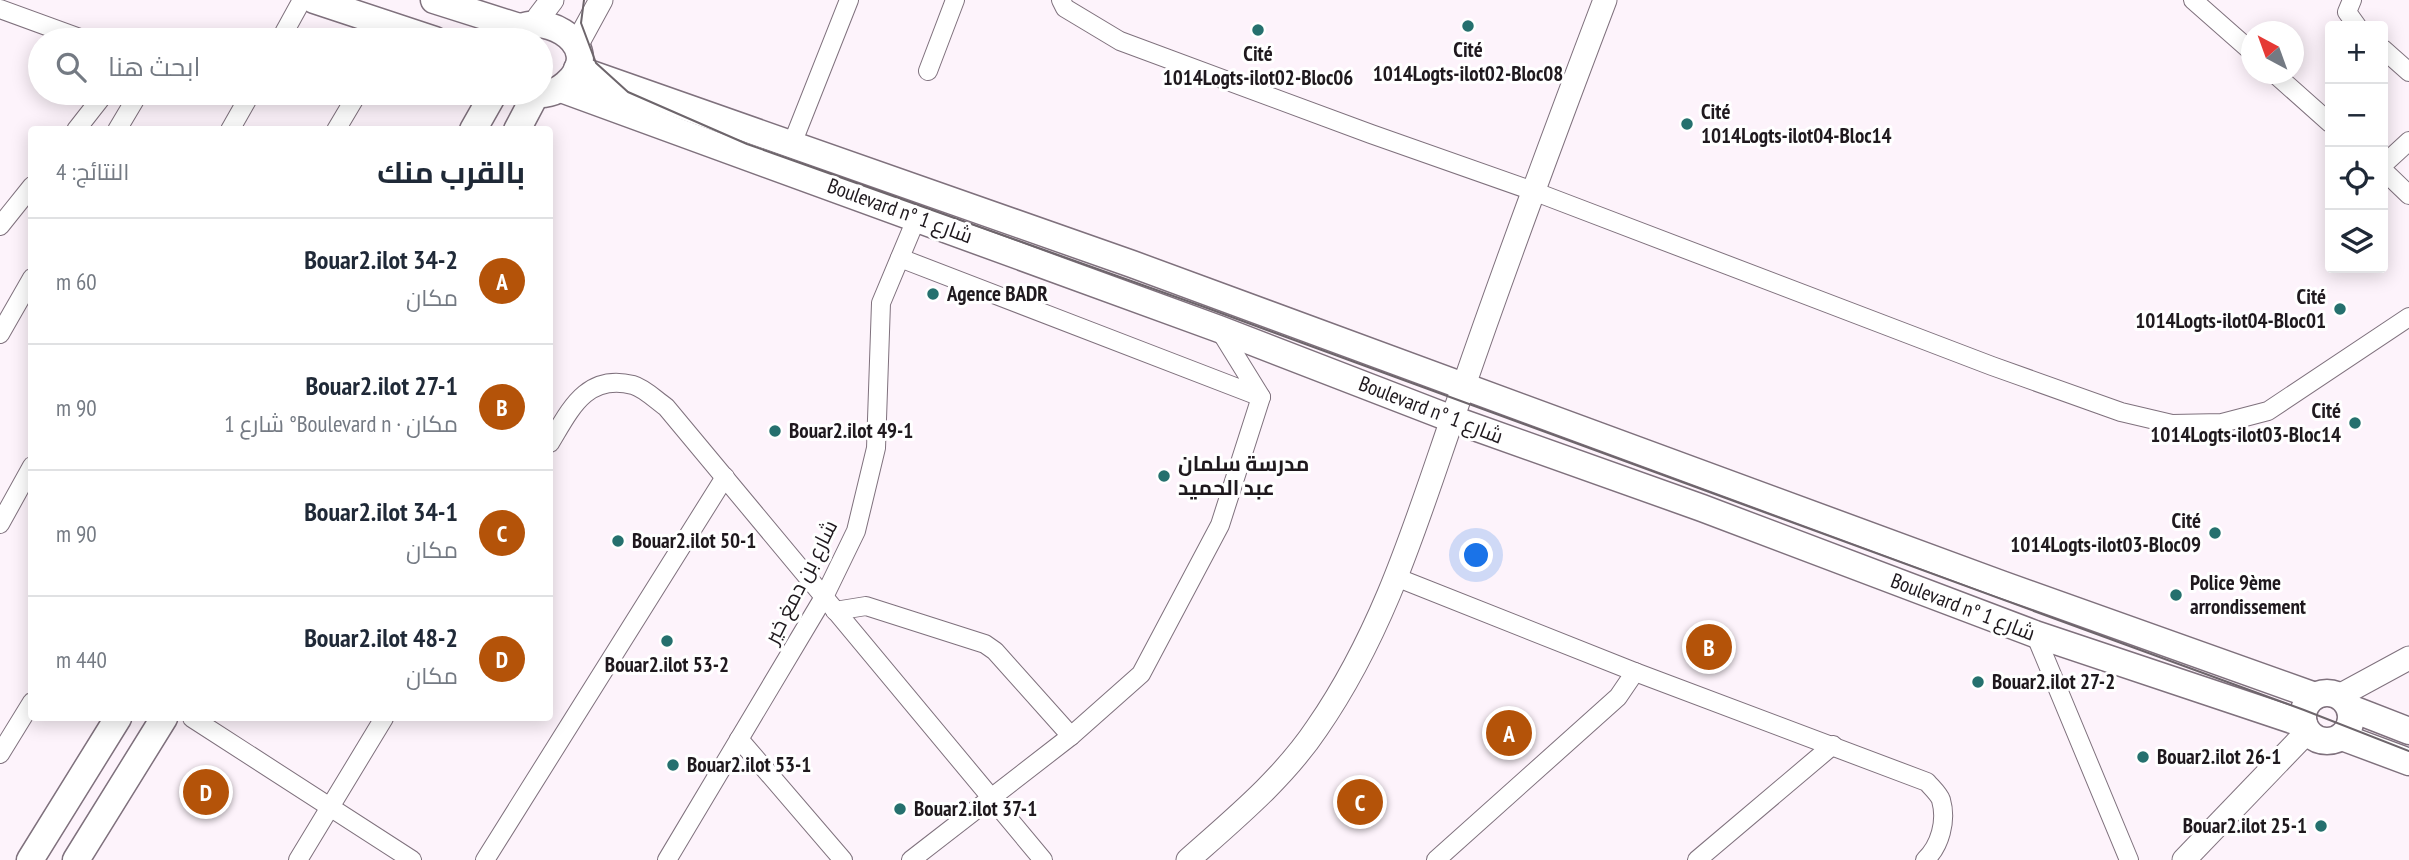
<!DOCTYPE html>
<html lang="ar">
<head>
<meta charset="utf-8">
<style>
	:root { --surface:#fff; --page:#f2f2f3; --text:#1f2937; --muted:#747a83; --line:#e0e1e3; --accent:#b45309 }
	body { margin:0; font-family:"PT Sans Narrow",Cairo,sans-serif; background:var(--page); color:var(--text); direction:rtl }
	.controls { position:absolute; right:21px; top:21px; display:grid; overflow:hidden; border-radius:7px; box-shadow:0 4px 18px #0003 }
	.controls button { width:63px; height:63px; display:grid; place-items:center; padding:0; border:0; border-bottom:2px solid var(--line); background:var(--surface); color:var(--text); font:35px sans-serif }
	.compass { position:absolute; left:2241px; top:21px; width:63px; height:63px; border-radius:50%; background:var(--surface); box-shadow:0 4px 18px #0003; rotate:319deg }
	.you { position:absolute; left:1477px; top:556px; width:24px; height:24px; margin:-18px; border:5px solid #fff; border-radius:50%; background:#1a73e8; box-shadow:0 0 0 10px #1a73e833 }
	.badge { display:grid; place-items:center; width:46px; height:46px; border-radius:50%; background:var(--accent); color:#fff; font-size:23px; font-weight:700 }
	.pin { position:absolute; translate:-50% -50%; border:4px solid #fff; box-shadow:0 2px 7px #0006 }
	.list { margin:0; padding:0; list-style:none }
	h2 { display:flex; justify-content:space-between; align-items:center; height:91px; margin:0; padding:0 28px; font-size:30px }
	h2 small { font-size:23px; font-weight:400; color:var(--muted) }
	.list li { display:grid; grid-template-columns:46px 1fr auto; gap:21px; align-items:center; box-sizing:border-box; height:126px; padding:0 28px; border-top:2px solid var(--line) }
	.list b { display:block; font-size:26px; white-space:nowrap }
	.list p { margin:0; font-size:23px; white-space:nowrap; color:var(--muted) }
	.list em { font-size:23px; font-style:normal; color:var(--muted) }
	.icon { flex:none; width:38px; height:38px; fill:none; stroke:currentColor; stroke-width:2; stroke-linecap:round; stroke-linejoin:round }
	.map { position:relative; flex:none; width:2409px; height:860px; overflow:hidden; direction:ltr }
	.search { position:absolute; background:var(--surface); box-shadow:0 4px 18px #0003; left:28px; top:28px; width:525px; height:77px; display:flex; align-items:center; gap:18px; box-sizing:border-box; padding:0 24px; border-radius:38px; color:var(--muted); font-size:26px }
	.panel { position:absolute; background:var(--surface); box-shadow:0 4px 18px #0003; left:28px; top:126px; width:525px; height:595px; border-radius:7px; direction:rtl }
	.map>svg:first-child { display:block }
</style>
</head>
<body>
<div class="map">
<svg width="2409" height="860" viewBox="0 0 2409 860">
	<rect width="100%" height="100%" fill="#fdf3fb"/>
	<g fill="none" stroke-linecap="round" stroke-linejoin="round">
		<defs>
			<g id="minor">
				<polyline points="1061,0 1065,8 1120,41 1371,134 1533,191 1992,366 2121,412 2172,424 2222,423 2268,411 2409,317"/>
				<polyline points="2193,0 2252,52"/>
				<polyline points="2352,0 2347,12 2357,26"/>
				<polyline points="0,9 85,40"/>
				<polyline points="280,40 302,0"/>
				<polyline points="2383,49 2409,72"/>
				<polyline points="928,71 955,0"/>
				<polyline points="2275,74 2330,123"/>
				<polyline points="76,130 105,93"/>
				<polyline points="117,130 139,93"/>
				<polyline points="230,130 251,93"/>
				<polyline points="336,130 358,93"/>
				<polyline points="792,144 849,0"/>
				<polyline points="2383,165 2409,141"/>
				<polyline points="2383,170 2409,195"/>
				<polyline points="0,226 32,186"/>
				<polyline points="900,258 1261,397 1219,329"/>
				<polyline points="0,334 32,278"/>
				<path d="M550 443C570 410 586 373 633 385 644 388 656 400 666 407L1043 860"/>
				<polyline points="0,524 32,466"/>
				<path d="M1398 578 1635 672 1927 782C1931 787 1939 794 1941 800 1947 821 1940 846 1925 860"/>
				<polyline points="835,611 866,606 985,644 995,651 1071,736"/>
				<polyline points="2035,634 2129,860"/>
				<polyline points="192,718 412,860"/>
				<polyline points="739,739 843,860"/>
				<polyline points="0,754 32,702"/>
				<polyline points="298,860 384,718"/>
				<polyline points="485,860 725,477"/>
				<polyline points="667,860 824,597 856,531 876,448 881,303 917,217"/>
				<polyline points="911,860 1071,736 1141,674 1220,525 1261,397"/>
				<polyline points="1436,860 1618,697 1635,672"/>
				<polyline points="1697,860 1833,745"/>
			</g>
			<g id="tertiary">
				<polyline points="539,17 552,0"/>
				<polyline points="577,44 601,0"/>
				<polyline points="2339,696 2409,658"/>
				<path d="M1188 860C1233 820 1283 779 1317 728 1389 624 1421 506 1463 388 1508 258 1556 129 1605 0"/>
				<polyline points="2184,860 2308,731"/>
			</g>
			<g id="secondary">
				<polyline points="314,0 435,40"/>
				<polyline points="434,0 516,26"/>
				<path d="M506 40C531 0 612 44 566 84 556 93 543 96 531 93"/>
				<polyline points="577,69 1132,264 2001,584 2315,696"/>
				<polyline points="561,89 1219,329 1452,419 1702,508 2035,634 2304,724"/>
				<polyline points="473,130 494,93"/>
				<polyline points="517,130 536,94"/>
				<circle cx="2327" cy="717" r="24"/>
				<polyline points="2350,708 2409,731"/>
				<polyline points="2342,737 2409,762"/>
				<polyline points="30,860 118,718"/>
				<polyline points="76,860 164,718"/>
			</g>
		</defs>
		<use href="#minor" stroke="#7f717d" stroke-width="20"/>
		<use href="#tertiary" stroke="#7f717d" stroke-width="25"/>
		<use href="#secondary" stroke="#7f717d" stroke-width="29"/>
		<use href="#minor" stroke="#fff" stroke-width="18"/>
		<use href="#tertiary" stroke="#fff" stroke-width="23"/>
		<use href="#secondary" stroke="#fff" stroke-width="26"/>
		<polyline stroke="#6d656b" stroke-width="2" points="584,0 581,23 596,63 628,92 747,144 1207,308 2304,710 2409,751"/>
	</g>
	<g fill="#25706e" stroke="#fff" stroke-width="2.5">
		<circle cx="1468" cy="26" r="7"/>
		<circle cx="1258" cy="30" r="7"/>
		<circle cx="1687" cy="124" r="7"/>
		<circle cx="933" cy="294" r="7"/>
		<circle cx="2340" cy="309" r="7"/>
		<circle cx="2355" cy="423" r="7"/>
		<circle cx="775" cy="431" r="7"/>
		<circle cx="1164" cy="476" r="7"/>
		<circle cx="2215" cy="533" r="7"/>
		<circle cx="618" cy="541" r="7"/>
		<circle cx="2176" cy="595" r="7"/>
		<circle cx="667" cy="641" r="7"/>
		<circle cx="1978" cy="682" r="7"/>
		<circle cx="2143" cy="757" r="7"/>
		<circle cx="673" cy="765" r="7"/>
		<circle cx="900" cy="809" r="7"/>
		<circle cx="2321" cy="826" r="7"/>
	</g>
	<g text-anchor="middle" stroke-width="6" stroke-linejoin="round" paint-order="stroke">
		<g font-size="21" font-weight="bold" fill="#1f191e" stroke="#fff" text-anchor="start">
			<text x="1468" y="57" text-anchor="middle">Cité<tspan x="1468" dy="24">1014Logts-ilot02-Bloc08</tspan></text>
			<text x="1258" y="61" text-anchor="middle">Cité<tspan x="1258" dy="24">1014Logts-ilot02-Bloc06</tspan></text>
			<text x="1701" y="119">Cité<tspan x="1701" dy="24">1014Logts-ilot04-Bloc14</tspan></text>
			<text x="947" y="301">Agence BADR</text>
			<text x="2326" y="304" text-anchor="end">Cité<tspan x="2326" dy="24">1014Logts-ilot04-Bloc01</tspan></text>
			<text x="2341" y="418" text-anchor="end">Cité<tspan x="2341" dy="24">1014Logts-ilot03-Bloc14</tspan></text>
			<text x="789" y="438">Bouar2.ilot 49-1</text>
			<text x="1178" y="471">مدرسة سلمان<tspan x="1178" dy="24">عبد الحميد</tspan></text>
			<text x="2201" y="528" text-anchor="end">Cité<tspan x="2201" dy="24">1014Logts-ilot03-Bloc09</tspan></text>
			<text x="632" y="548">Bouar2.ilot 50-1</text>
			<text x="2190" y="590">Police 9ème<tspan x="2190" dy="24">arrondissement</tspan></text>
			<text x="667" y="672" text-anchor="middle">Bouar2.ilot 53-2</text>
			<text x="1992" y="689">Bouar2.ilot 27-2</text>
			<text x="2157" y="764">Bouar2.ilot 26-1</text>
			<text x="687" y="772">Bouar2.ilot 53-1</text>
			<text x="914" y="816">Bouar2.ilot 37-1</text>
			<text x="2307" y="833" text-anchor="end">Bouar2.ilot 25-1</text>
		</g>
		<g font-size="21" fill="#1f191e" stroke="#fff">
			<text transform="translate(900 211) rotate(20)" y="7">Boulevard n° شارع 1</text>
			<text transform="translate(1431 410) rotate(21)" y="7">Boulevard n° شارع 1</text>
			<text transform="translate(801 582) rotate(-63)" y="7">شارع بن دمغ خير</text>
			<text transform="translate(1963 607) rotate(21)" y="7">Boulevard n° شارع 1</text>
		</g>
	</g>
</svg>
<div class="controls">
<button>+</button>
<button>−</button>
<button><svg class="icon" aria-label="locate" viewBox="0 0 24 24"><circle cx="12" cy="12" r="6"/><path d="M12 2v4M12 18v4M2 12h4M18 12h4"/></svg></button>
<button><svg class="icon" aria-label="layers" viewBox="0 0 24 24"><path d="M12 4l9 5-9 5-9-5zM3 14l9 5 9-5"/></svg></button>
</div>
<svg class="compass" viewBox="-18 -18 36 36"><path d="M0-13l5 13h-10z" fill="#e53935"/><path d="M0 13l5-13h-10z" fill="#747a83"/></svg>
<div class="you"></div>
<div class="pin badge" style="left:1509px;top:733px">A</div>
<div class="pin badge" style="left:1709px;top:647px">B</div>
<div class="pin badge" style="left:1360px;top:802px">C</div>
<div class="pin badge" style="left:206px;top:792px">D</div>
<div class="search"><svg class="icon" aria-label="search" viewBox="0 0 24 24"><circle cx="10" cy="10" r="6"/><path d="M15 15l6 6"/></svg>ابحث هنا</div>
<section class="panel">
<h2>بالقرب منك<small>النتائج: 4</small></h2>
<ul class="list">
<li><span class="badge">A</span><div><b>Bouar2.ilot 34-2</b><p>مكان</p></div><em>60 m</em></li>
<li><span class="badge">B</span><div><b>Bouar2.ilot 27-1</b><p>مكان · Boulevard n° شارع 1</p></div><em>90 m</em></li>
<li><span class="badge">C</span><div><b>Bouar2.ilot 34-1</b><p>مكان</p></div><em>90 m</em></li>
<li><span class="badge">D</span><div><b>Bouar2.ilot 48-2</b><p>مكان</p></div><em>440 m</em></li>
</ul>
</section>
</div>
</body>
</html>
